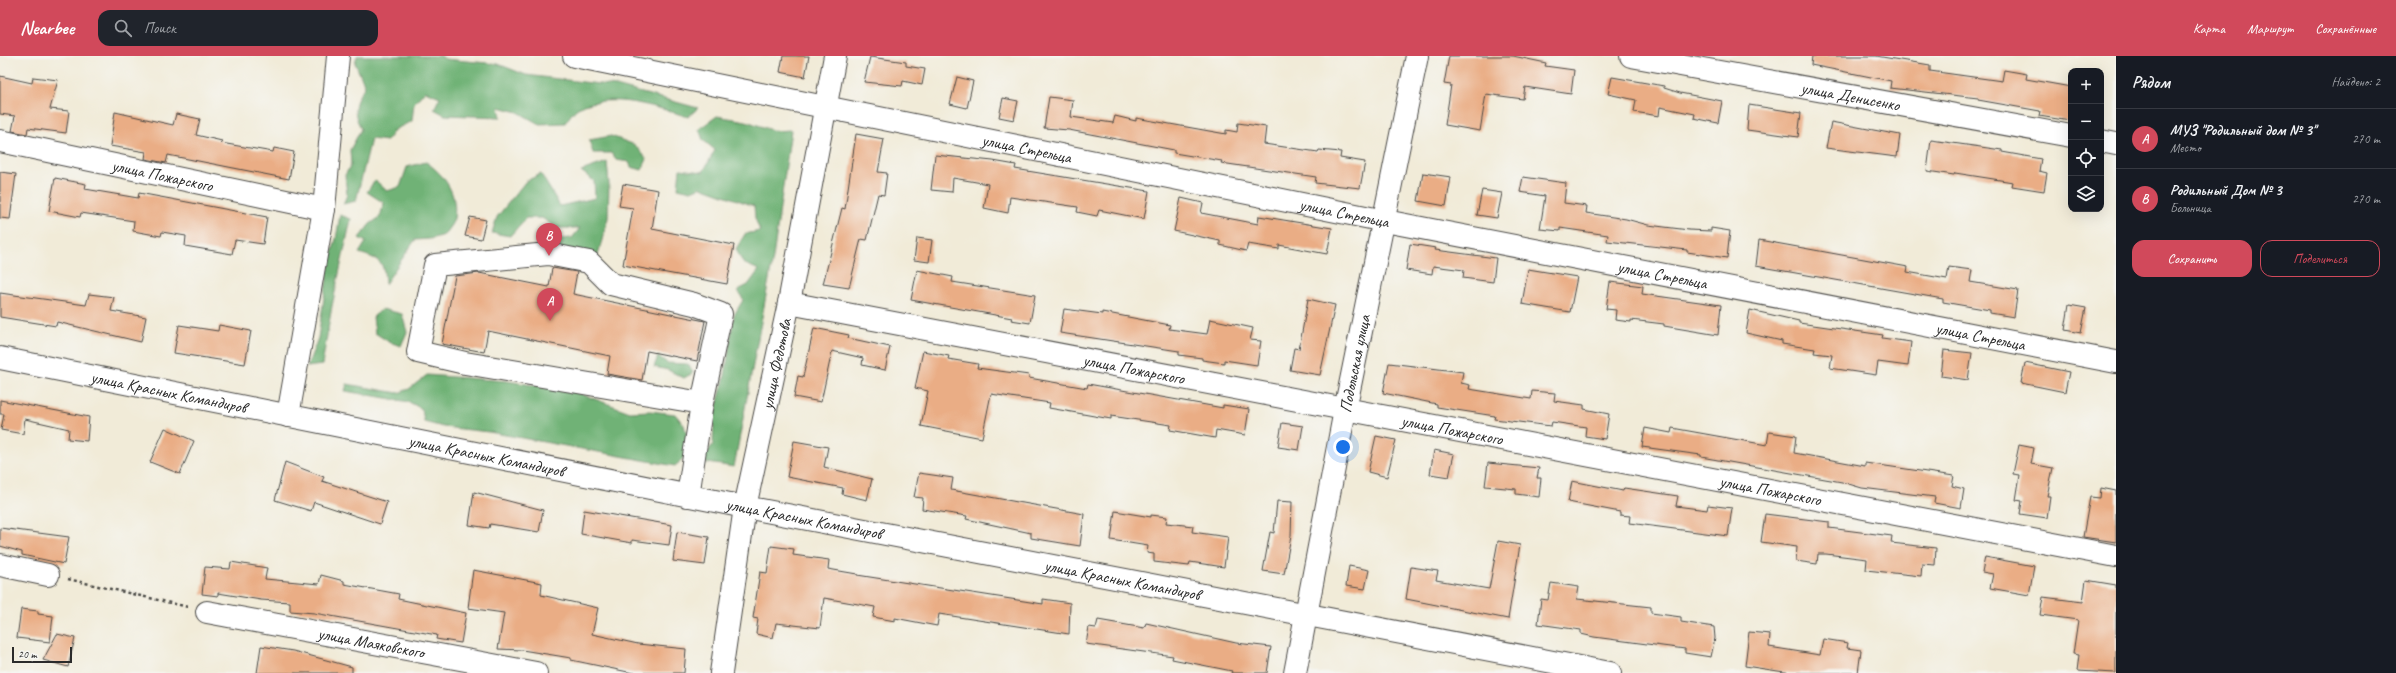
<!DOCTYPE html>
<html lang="ru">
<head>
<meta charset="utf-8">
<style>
	:root { --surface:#171b24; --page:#20242c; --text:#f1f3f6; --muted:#9ea1a6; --line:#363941; --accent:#d1495b }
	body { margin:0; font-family:Caveat,sans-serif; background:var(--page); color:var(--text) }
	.controls { position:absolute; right:12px; top:12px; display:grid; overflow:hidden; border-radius:8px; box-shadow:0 4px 16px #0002 }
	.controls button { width:36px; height:36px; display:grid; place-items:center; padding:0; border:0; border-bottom:1px solid var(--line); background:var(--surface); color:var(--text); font:20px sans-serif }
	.scale { position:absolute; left:12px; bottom:10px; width:60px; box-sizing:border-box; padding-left:4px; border:2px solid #2b2b2b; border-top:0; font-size:11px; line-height:14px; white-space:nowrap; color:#2b2b2b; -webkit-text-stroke:3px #f6f6f2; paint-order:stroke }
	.you { position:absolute; left:1343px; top:391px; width:14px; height:14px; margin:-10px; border:3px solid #fff; border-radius:50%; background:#1a73e8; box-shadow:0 0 0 6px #1a73e833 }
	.badge { display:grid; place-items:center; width:26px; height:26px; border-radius:50%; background:var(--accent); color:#fff; font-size:13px; font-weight:700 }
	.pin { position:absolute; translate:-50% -33px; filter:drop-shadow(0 1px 2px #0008) }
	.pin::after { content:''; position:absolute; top:21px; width:14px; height:12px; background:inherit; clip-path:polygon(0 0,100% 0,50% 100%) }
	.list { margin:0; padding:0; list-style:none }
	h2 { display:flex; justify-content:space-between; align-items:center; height:52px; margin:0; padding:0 16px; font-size:17px }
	h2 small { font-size:13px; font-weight:400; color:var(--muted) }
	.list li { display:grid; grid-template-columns:26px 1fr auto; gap:12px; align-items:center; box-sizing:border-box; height:60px; padding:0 16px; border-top:1px solid var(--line) }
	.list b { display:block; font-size:15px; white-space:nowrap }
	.list p { margin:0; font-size:13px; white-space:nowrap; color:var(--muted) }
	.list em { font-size:13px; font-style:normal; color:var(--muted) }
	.actions { display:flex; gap:8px; padding:12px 16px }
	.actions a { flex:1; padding:9px 0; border:1px solid var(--accent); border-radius:12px; text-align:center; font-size:14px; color:var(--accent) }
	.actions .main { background:var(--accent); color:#fff }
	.icon { flex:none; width:22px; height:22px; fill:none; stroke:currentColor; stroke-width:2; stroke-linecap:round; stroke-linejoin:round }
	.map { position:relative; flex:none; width:2116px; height:617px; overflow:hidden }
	header { display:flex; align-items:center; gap:24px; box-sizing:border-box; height:56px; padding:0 20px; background:var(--accent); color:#fff }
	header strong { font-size:19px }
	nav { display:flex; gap:22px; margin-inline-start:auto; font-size:14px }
	.search { width:280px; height:36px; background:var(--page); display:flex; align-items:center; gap:10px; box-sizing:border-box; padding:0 14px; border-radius:12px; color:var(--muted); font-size:15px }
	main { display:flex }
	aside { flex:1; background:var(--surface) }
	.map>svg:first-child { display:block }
</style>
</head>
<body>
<header>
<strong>Nearbee</strong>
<div class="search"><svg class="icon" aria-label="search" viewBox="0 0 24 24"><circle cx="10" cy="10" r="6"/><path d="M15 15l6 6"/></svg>Поиск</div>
<nav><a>Карта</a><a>Маршрут</a><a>Сохранённые</a></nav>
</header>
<main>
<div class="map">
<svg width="2116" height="617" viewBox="0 0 2116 617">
	<rect width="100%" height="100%" fill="#f6f6f2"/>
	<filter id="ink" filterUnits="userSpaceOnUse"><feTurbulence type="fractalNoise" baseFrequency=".025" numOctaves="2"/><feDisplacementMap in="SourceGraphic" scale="8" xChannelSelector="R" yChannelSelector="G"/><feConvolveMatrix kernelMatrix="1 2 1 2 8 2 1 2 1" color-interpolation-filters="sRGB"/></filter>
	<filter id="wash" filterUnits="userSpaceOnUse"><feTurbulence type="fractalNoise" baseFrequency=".012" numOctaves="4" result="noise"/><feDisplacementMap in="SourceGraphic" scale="16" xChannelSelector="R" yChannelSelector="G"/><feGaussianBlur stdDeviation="0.9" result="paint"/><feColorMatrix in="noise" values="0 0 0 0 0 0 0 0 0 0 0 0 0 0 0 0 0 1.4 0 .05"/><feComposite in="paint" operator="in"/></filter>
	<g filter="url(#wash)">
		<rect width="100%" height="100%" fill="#f1ebd8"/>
		<g fill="#6fb276" stroke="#4d6e50">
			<path d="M357 0H441L445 3 498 8 526 19 616 30 698 52 688 61C657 51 611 36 580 51 574 53 569 62 565 67L539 68 518 56 499 51 501 61 445 59 434 53 440 41 425 35 414 47 412 65 394 74 387 85 371 83 356 145 343 148 347 139 345 119 351 109 350 94 361 73C352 54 353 48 365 30L355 7Z"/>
			<polygon points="717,60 746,65 775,75 791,74 773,202 734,411 701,406 713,388 714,360 725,320 734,259 743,244 738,234 748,229 759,214 743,207 736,193 745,178 760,175 755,162 754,150 701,131 691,135 678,132 680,113 703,116 715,94 703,84 699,73"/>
			<polygon points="611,80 635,89 647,103 642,114 631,111 629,106 616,104 611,97 593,97 589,84"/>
			<path d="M426 106C445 119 458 138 454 162 453 168 447 174 444 179L430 183 415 184 385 228C384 205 381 204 359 197L366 186 359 182 370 168 380 161 384 147 367 136 375 124 387 135 400 131 407 111Z"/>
			<polygon points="607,106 609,128 608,162 598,199 578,208 557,208 559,183 572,182 580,172 557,172 542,162 526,162 510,180 492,177 497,161 526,125 541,118 560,150 595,142 594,125 581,115"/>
			<polygon points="340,159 351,163 332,250 322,309 307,311 318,282 329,208 336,183"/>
			<polygon points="382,253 402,258 407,276 401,290 389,286 375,277 373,261"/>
			<polygon points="658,300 667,307 688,308 693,317 684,322 668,314 654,311"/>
			<polygon points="427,319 507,325 576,336 630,356 650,355 675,358 684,369 690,391 683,403 675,410 489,376 443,371 424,366 422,353 409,346 345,335 347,328 398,337 409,333"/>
		</g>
		<g id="blocks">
			<g fill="#eaad85">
				<polygon points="783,0 809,0 805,21 780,16"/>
				<polygon points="1449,0 1513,0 1546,7 1545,10 1574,14 1571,38 1525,31 1523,43 1486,38 1480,75 1445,69 1451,29 1444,28"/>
				<polygon points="1812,0 1876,0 1930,9 1930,15 2002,25 2004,14 2027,18 2026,23 2071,31 2070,65 2039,60 2040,55 1978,44 1978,42 1890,32 1891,25 1811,9"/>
				<polygon points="870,1 906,6 906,10 925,13 922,29 903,25 902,30 864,26"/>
				<polygon points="0,20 32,27 33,21 58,24 50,53 69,55 66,77 28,72 27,78 12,75 15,60 0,58"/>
				<polygon points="957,21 973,25 967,52 950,48"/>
				<polygon points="1612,21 1664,30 1664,32 1680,37 1722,45 1718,67 1694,62 1695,58 1660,51 1659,60 1634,56 1636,44 1608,38"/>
				<polygon points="1049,41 1073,44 1071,61 1113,67 1115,60 1136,65 1136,62 1226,78 1226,74 1237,76 1238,67 1266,71 1264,88 1318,96 1319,94 1341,96 1340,102 1365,106 1360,132 1315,127 1316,121 1221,107 1222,105 1174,97 1174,94 1069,74 1044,72"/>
				<polygon points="1003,42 1018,45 1014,64 999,61"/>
				<polygon points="1749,49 1801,57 1798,81 1747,74"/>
				<polygon points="115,56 173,69 176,58 200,63 196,79 222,85 221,87 273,96 274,92 294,96 289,123 168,99 166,107 145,103 146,96 110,90"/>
				<polygon points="1831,66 1900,79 1897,101 1826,92"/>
				<polygon points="856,78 884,83 878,116 887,117 884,139 878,138 867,184 861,183 849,232 823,228 842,152 845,153"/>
				<polygon points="1931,84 2002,94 2002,96 2041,103 2039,115 2047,117 2044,135 2012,130 2013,126 1955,117 1954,119 1927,115"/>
				<polygon points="935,99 993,105 1016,109 1015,113 1149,135 1144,163 1099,154 1097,160 1077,156 1078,151 1010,141 1008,157 984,152 988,128 953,122 952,136 931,134"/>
				<polygon points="0,116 16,118 10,163 0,162"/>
				<polygon points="1423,117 1451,121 1446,150 1418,145"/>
				<polygon points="1523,121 1566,127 1564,147 1587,150 1586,157 1626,163 1648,169 1689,174 1711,175 1711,172 1730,175 1727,202 1687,196 1687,194 1607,185 1608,179 1560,172 1560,175 1540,173 1545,140 1520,136"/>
				<polygon points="55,122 86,128 85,133 138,142 139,137 267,161 263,188 235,184 232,198 185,190 186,180 162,176 161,180 133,175 134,165 81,157 80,161 49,155"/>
				<polygon points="623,128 658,134 652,173 734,189 727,228 623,209 633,152 619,150"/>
				<polygon points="1482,134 1502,137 1497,162 1477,159"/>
				<polygon points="1181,142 1203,147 1201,157 1258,168 1259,160 1332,172 1327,198 1279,189 1279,193 1248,188 1246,195 1220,189 1220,185 1174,175"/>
				<polygon points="470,161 486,164 481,183 465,180"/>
				<polygon points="917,182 932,184 929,206 914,204"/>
				<polygon points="1759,184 1908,211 1907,216 1947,223 1949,211 1972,214 1970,226 2018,234 2014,261 1990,257 1990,254 1943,246 1943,243 1756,210"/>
				<polygon points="1410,188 1436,192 1435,194 1496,202 1493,226 1463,222 1464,214 1433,210 1432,218 1406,214"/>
				<polygon points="552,212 577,216 573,238 705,265 697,305 647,295 642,324 607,318 610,300 488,275 484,296 442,288 455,220 479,217 549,231"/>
				<polygon points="1528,213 1577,221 1570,256 1522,248"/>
				<polygon points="917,214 953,221 952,226 1035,239 1030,267 1011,264 1012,262 911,244"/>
				<polygon points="1610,226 1643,230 1642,238 1721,249 1718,279 1664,270 1664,268 1631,264 1631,266 1615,264 1616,254 1606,253"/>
				<polygon points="0,237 86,249 89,238 114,241 111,255 146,261 141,286 57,266 56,270 0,261"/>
				<polygon points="1308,243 1335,249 1320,319 1290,314 1294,292 1299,293"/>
				<polygon points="2069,249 2086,252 2081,277 2065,274"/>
				<polygon points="1064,253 1102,258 1102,256 1170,269 1169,273 1207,278 1210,263 1253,272 1250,284 1261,285 1257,309 1224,304 1224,307 1202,304 1202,302 1179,299 1179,295 1060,277"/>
				<polygon points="1750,254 1799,265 1799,267 1883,279 1882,282 1911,286 1908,310 1878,306 1876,319 1830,312 1832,299 1814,297 1815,293 1782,288 1782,285 1746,277"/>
				<polygon points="179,269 218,275 219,269 251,275 245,308 174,297"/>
				<polygon points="814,272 849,279 848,282 890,291 885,314 862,309 863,302 832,295 821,346 794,341 798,320 803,321"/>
				<polygon points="1944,294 1972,297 1968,324 1941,320"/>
				<polygon points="923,295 949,300 948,303 978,308 977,312 1029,319 1029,322 1087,332 1088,328 1223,352 1223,349 1249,353 1245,379 1216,374 1215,382 1170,374 1171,369 1111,360 1111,363 1049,352 1050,347 991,338 982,382 921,370 928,335 915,332"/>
				<polygon points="1389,307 1463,316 1461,327 1470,329 1469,333 1531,343 1532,335 1555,337 1554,345 1584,349 1584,353 1609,358 1605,383 1585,380 1586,371 1552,366 1551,370 1494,363 1495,360 1437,351 1437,348 1383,337"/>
				<polygon points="2025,307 2069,316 2065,336 2021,327"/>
				<polygon points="0,344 89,361 87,385 68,383 69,373 25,363 23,378 1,374 4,358 0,358"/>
				<polygon points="1282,367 1303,370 1299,394 1278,391"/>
				<polygon points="165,372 194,385 180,418 150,406"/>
				<polygon points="1645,372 1671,377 1672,372 1767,389 1769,376 1796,380 1794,397 1865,410 1865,407 1954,420 1952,430 1964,433 1961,452 1934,447 1935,441 1862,432 1842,426 1701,401 1701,399 1642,391"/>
				<polygon points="1376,380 1396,384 1387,421 1368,416"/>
				<polygon points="794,385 828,391 824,411 872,423 867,444 842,438 843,432 787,421"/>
				<polygon points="2019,389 2034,392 2031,408 2053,412 2047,440 2050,440 2047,462 2020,458 2022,445 2016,444 2020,419 2013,418"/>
				<polygon points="1434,394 1454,398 1449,421 1430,418"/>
				<polygon points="285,406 324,421 322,425 387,446 380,468 314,446 311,455 275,444"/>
				<polygon points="1488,407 1539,412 1537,422 1541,422 1539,441 1516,438 1516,433 1485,430"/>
				<polygon points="919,417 953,422 951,434 1084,458 1080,490 1031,482 1031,477 966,463 967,460 922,453 923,442 914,441"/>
				<polygon points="1572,425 1623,435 1624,432 1678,440 1676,450 1707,454 1708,449 1732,452 1728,480 1629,467 1630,460 1620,459 1620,456 1568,446"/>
				<polygon points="2101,432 2116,435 2116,486 2083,481 2090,441 2100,442"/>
				<polygon points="474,436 543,454 539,476 490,468 489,472 469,469"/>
				<polygon points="1277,445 1292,446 1291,480 1284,518 1263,515 1270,476 1274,477"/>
				<polygon points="584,454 672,469 669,489 632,484 632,487 581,478"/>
				<polygon points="1115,455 1151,461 1151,459 1167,461 1166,467 1193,470 1192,476 1228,481 1224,511 1190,506 1189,510 1154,506 1154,498 1147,497 1148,490 1111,484"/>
				<polygon points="1765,458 1829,466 1829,472 1892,480 1891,487 1936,492 1935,509 1922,508 1921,520 1866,514 1867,503 1826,498 1818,498 1817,508 1796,505 1797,491 1761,486"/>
				<polygon points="0,472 69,481 64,508 22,499 22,496 0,490"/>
				<polygon points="677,476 709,481 705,509 673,505"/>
				<polygon points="1498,485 1520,489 1508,563 1406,543 1411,511 1438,515 1436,524 1489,533"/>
				<polygon points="771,490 794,493 793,499 829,504 828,513 857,518 857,519 1043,548 1043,543 1070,547 1069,578 939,558 937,570 895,562 895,565 873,561 875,551 824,542 820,572 776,567 773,582 756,578 758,563 753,562 760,516 767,517"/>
				<polygon points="1985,501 2034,510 2029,539 1990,532 1993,518 1982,516"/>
				<polygon points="231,506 267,512 265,523 319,528 321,519 344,525 344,528 399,538 398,543 466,557 461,587 436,583 437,579 314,557 290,555 290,546 261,544 218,537 218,540 202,538 205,511 230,513"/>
				<polygon points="1349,510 1369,514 1365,533 1346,530"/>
				<polygon points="473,514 542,527 541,539 598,552 592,578 638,588 686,593 684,617 633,617 571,604 571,602 522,594 498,593 504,557 468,552"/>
				<polygon points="2086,524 2116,529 2116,617 2077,615 2079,599 2073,598 2078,564 2040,559 2043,541 2083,546"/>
				<polygon points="1551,527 1579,531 1577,543 1651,551 1651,557 1681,561 1681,566 1714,571 1715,582 1711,601 1685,597 1685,593 1594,581 1581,578 1581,574 1538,568 1541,543 1548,544"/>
				<polygon points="21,553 38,555 38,558 53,560 50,586 17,582"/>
				<polygon points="1098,564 1144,572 1146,567 1236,587 1271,591 1267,617 1231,617 1232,615 1172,603 1173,600 1086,588 1089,571 1096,572"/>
				<polygon points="1749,576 1770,578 1769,591 1820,599 1823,583 1848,587 1847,592 1861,594 1858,617 1791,617 1745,610"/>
				<polygon points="57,578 75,582 68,611 43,604"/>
				<polygon points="261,590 293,595 352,611 352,617 257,617"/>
			</g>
		</g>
	</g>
	<g filter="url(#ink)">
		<use href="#blocks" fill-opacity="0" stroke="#494845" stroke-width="1"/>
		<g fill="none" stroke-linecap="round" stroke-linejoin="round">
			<defs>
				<g id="minor">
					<path id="s1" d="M574 0 1385 165 2116 306"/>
					<path id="s2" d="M1631 0 2071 80"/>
					<path id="s3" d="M0 85 324 153"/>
					<polyline points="2101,85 2116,88"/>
					<path id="s4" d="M789 247 2116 500"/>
					<path id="s5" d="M0 302 745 451 1610 617"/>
					<polyline points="288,360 324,153 338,0"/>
					<polyline points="688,440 702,347 465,307 418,296 435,209 548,198 589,206 611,228 694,248 721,258 702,347"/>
					<polyline points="0,509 48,519"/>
					<path id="s6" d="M207 556 536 617"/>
					<path id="s7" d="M721 617 745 451 789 247 835 0"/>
					<path id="s8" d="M1295 617 1345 354 1417 0"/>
				</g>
			</defs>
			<use href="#minor" stroke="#494845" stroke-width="24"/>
			<polyline stroke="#494845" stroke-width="2.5" stroke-dasharray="3 3" stroke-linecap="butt" points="68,523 188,551"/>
			<use href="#minor" stroke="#fff" stroke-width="22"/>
		</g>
	</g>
	<g text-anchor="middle" stroke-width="3" stroke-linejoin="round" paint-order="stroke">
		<g font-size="17" fill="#2b2b2b" stroke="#f6f6f2">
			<text dy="6" stroke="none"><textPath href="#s2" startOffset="223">улица Денисенко</textPath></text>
			<text dy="6" stroke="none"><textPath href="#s1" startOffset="462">улица Стрельца</textPath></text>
			<text dy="6" stroke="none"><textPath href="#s3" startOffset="166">улица Пожарского</textPath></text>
			<text dy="6" stroke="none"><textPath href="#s1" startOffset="786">улица Стрельца</textPath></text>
			<text dy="6" stroke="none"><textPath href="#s1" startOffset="1110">улица Стрельца</textPath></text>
			<text dy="6" stroke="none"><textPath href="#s1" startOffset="1434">улица Стрельца</textPath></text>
			<text dy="6" stroke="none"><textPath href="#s7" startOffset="314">улица Федотова</textPath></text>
			<text dy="6" stroke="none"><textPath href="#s8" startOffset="315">Подольская улица</textPath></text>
			<text dy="6" stroke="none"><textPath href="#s4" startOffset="351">улица Пожарского</textPath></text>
			<text dy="6" stroke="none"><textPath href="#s5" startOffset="172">улица Красных Командиров</textPath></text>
			<text dy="6" stroke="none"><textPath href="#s4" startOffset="675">улица Пожарского</textPath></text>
			<text dy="6" stroke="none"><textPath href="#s5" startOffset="496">улица Красных Командиров</textPath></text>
			<text dy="6" stroke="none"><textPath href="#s4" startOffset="999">улица Пожарского</textPath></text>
			<text dy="6" stroke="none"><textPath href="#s5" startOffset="820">улица Красных Командиров</textPath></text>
			<text dy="6" stroke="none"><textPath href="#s5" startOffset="1144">улица Красных Командиров</textPath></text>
			<text dy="6" stroke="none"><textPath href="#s6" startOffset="167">улица Маяковского</textPath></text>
		</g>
	</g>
</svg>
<div class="controls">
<button>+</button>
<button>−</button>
<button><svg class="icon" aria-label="locate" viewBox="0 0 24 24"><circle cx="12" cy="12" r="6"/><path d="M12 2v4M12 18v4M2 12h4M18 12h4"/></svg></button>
<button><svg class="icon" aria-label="layers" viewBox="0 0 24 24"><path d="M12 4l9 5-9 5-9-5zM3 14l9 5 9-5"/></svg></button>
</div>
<div class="scale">20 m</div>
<div class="you"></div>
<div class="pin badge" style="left:550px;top:265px">A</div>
<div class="pin badge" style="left:549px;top:200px">B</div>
</div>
<aside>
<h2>Рядом<small>Найдено: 2</small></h2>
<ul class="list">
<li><span class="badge">A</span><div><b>МУЗ &quot;Родильный дом № 3&quot;</b><p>Место</p></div><em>270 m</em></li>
<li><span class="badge">B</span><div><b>Родильный Дом № 3</b><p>Больница</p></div><em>270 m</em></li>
</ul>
<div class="actions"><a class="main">Сохранить</a><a>Поделиться</a></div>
</aside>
</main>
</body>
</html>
